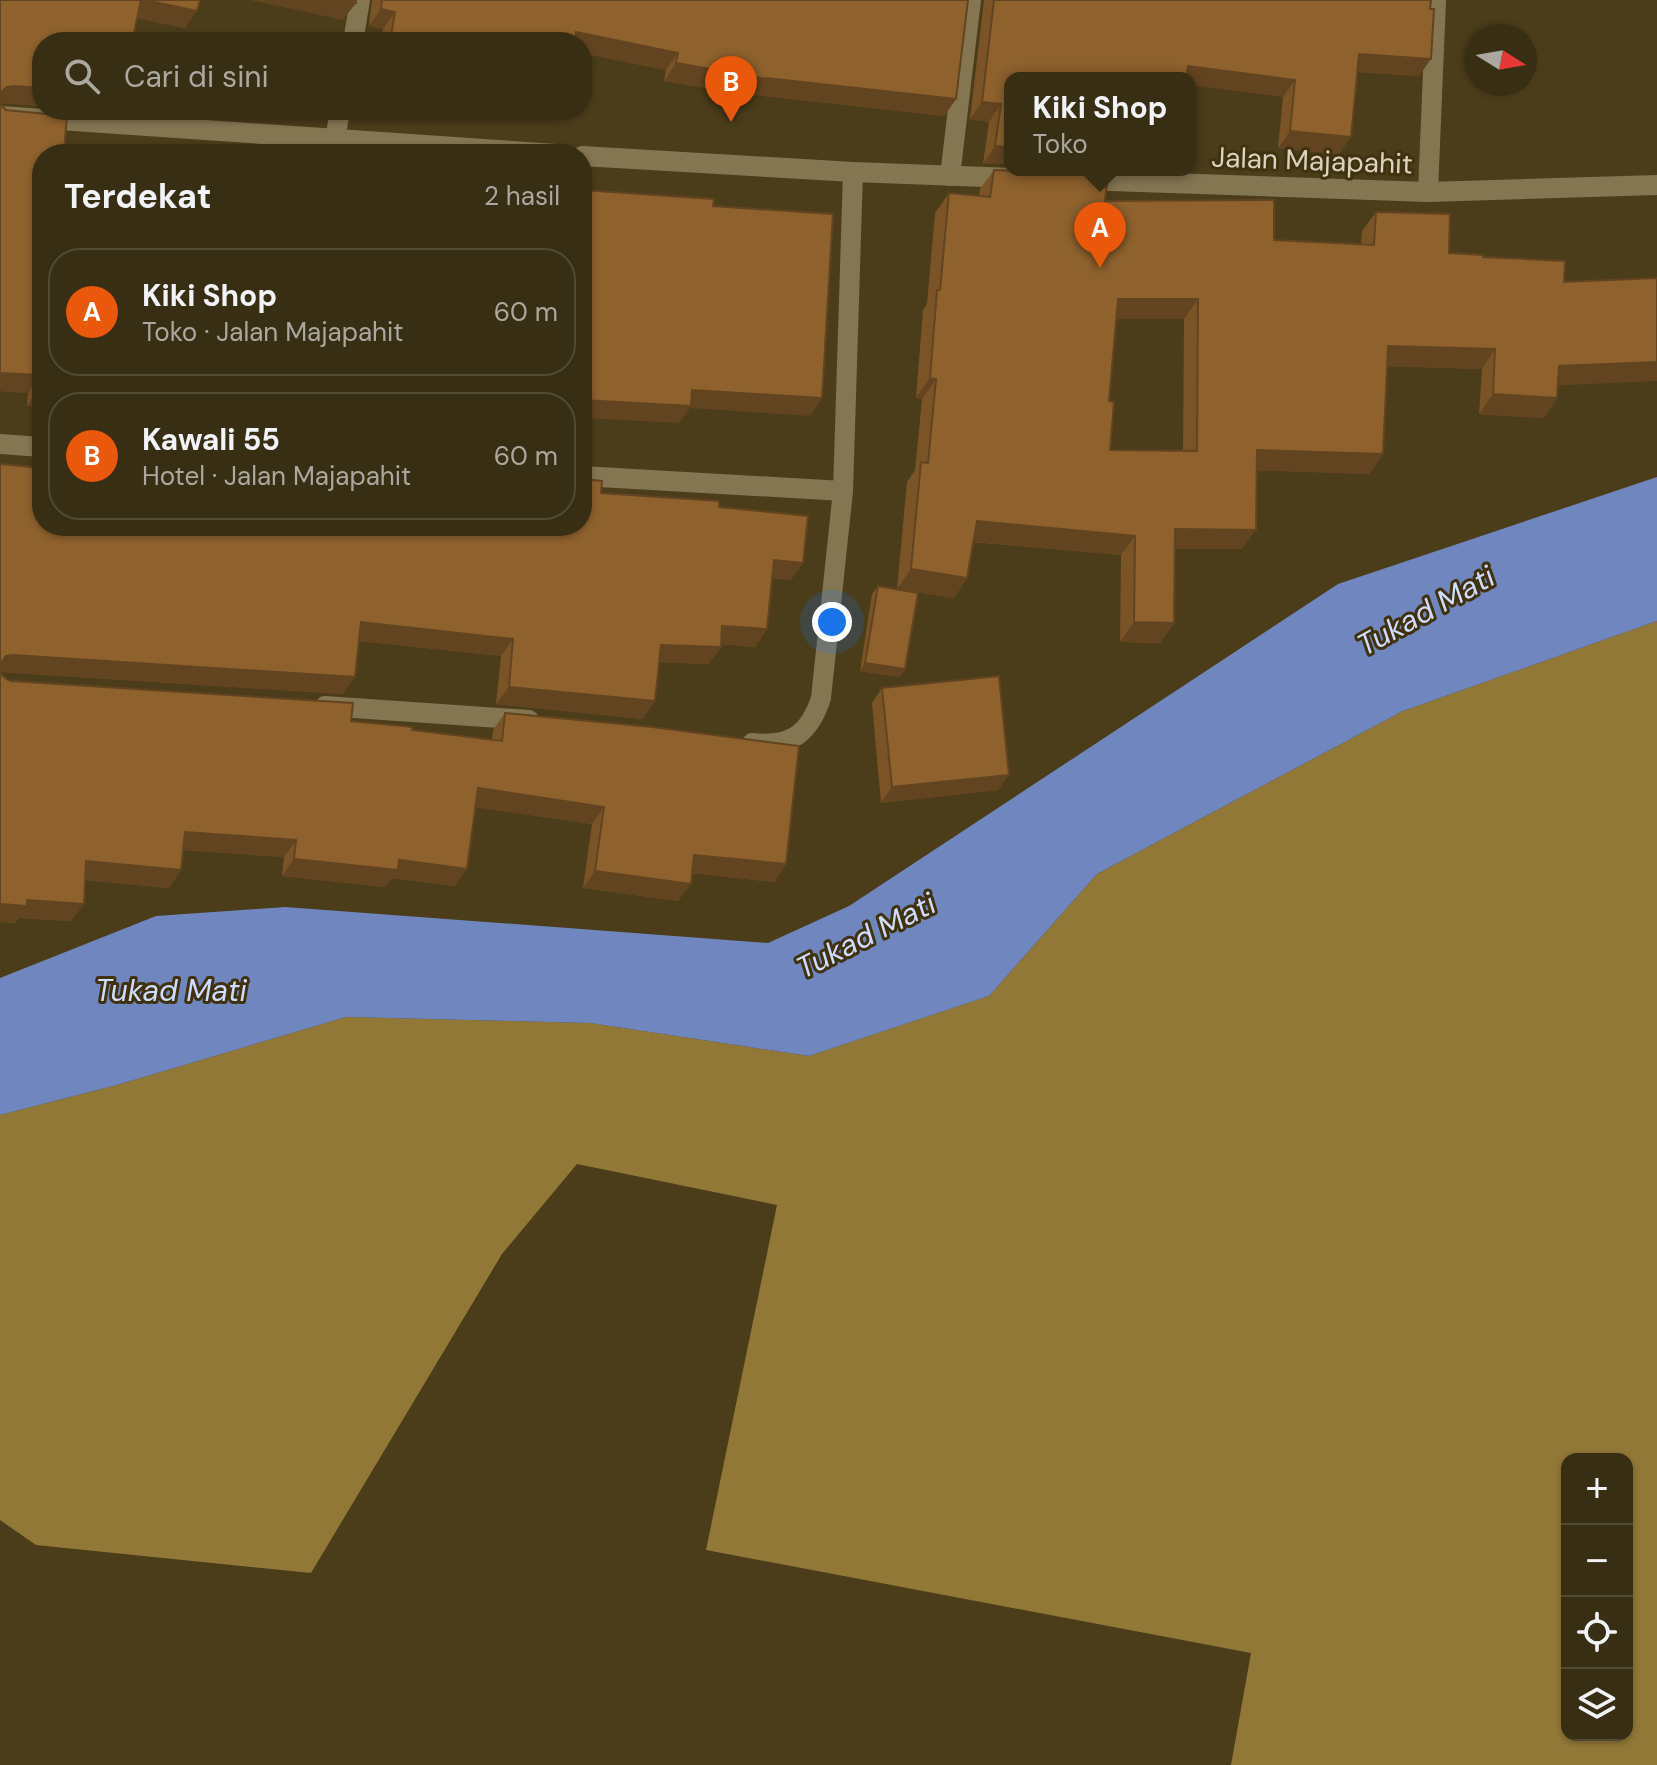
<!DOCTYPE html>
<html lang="id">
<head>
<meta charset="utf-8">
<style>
	:root { --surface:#382e14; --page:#433a22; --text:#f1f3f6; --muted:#aba8a0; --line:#524a34; --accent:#ea580c }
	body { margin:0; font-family:"DM Sans",sans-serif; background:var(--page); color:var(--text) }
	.controls { position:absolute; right:24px; bottom:24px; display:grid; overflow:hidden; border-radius:16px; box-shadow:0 2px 6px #0004 }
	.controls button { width:72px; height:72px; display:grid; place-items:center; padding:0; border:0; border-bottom:2px solid var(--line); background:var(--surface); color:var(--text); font:40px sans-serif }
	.compass { position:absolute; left:1465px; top:24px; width:72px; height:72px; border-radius:50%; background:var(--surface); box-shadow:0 2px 6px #0004; rotate:101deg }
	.you { position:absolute; left:832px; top:622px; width:28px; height:28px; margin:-20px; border:6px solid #fff; border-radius:50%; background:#1a73e8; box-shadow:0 0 0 12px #1a73e833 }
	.badge { display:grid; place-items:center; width:52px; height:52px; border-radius:50%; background:var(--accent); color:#fff; font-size:26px; font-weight:700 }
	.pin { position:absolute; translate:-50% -66px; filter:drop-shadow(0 2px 4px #0008) }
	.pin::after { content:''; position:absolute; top:42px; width:28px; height:24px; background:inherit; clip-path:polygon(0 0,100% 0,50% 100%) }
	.popup { position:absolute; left:1004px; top:72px; width:192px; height:104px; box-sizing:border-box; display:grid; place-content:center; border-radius:16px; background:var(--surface); filter:drop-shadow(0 2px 6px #0005); font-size:26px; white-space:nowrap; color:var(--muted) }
	.popup b { font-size:30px; color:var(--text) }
	.popup::after { content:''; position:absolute; left:50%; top:100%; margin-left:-16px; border:16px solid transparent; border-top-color:var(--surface) }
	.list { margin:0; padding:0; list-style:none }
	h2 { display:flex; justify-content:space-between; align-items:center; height:104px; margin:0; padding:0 32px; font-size:34px }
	h2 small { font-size:26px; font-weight:400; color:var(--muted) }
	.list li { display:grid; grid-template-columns:52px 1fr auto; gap:24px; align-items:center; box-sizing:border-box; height:128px; margin:0 16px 16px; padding:0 16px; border:2px solid var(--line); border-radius:32px }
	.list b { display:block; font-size:30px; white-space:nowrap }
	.list p { margin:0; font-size:26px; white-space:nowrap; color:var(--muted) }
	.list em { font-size:26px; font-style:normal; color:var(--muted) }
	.icon { flex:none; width:44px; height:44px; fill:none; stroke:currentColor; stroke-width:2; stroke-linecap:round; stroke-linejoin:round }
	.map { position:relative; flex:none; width:1657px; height:1765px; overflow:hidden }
	.search { position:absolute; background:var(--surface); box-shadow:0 2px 6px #0004; left:32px; top:32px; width:560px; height:88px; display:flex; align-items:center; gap:20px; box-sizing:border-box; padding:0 28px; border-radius:32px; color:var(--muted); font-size:30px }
	.panel { position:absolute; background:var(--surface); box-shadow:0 2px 6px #0004; left:32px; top:144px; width:560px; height:392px; border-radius:32px }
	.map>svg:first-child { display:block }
</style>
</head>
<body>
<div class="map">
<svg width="1657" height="1765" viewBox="0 0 1657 1765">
	<rect width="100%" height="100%" fill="#4b3d1a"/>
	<path fill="#927837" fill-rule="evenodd" d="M1657 621V1765H1231L1251 1653 706 1550 777 1205 577 1164 502 1254 311 1573 36 1545 0 1520V1115L117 1085 346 1017 590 1023 809 1056 989 996 1097 874 1403 711ZM1567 1459H1627V1735H1567Z"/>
	<polygon fill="#7086bf" points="1657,477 1657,621 1403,711 1097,874 989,996 809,1056 590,1023 346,1017 117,1085 0,1115 0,978 156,916 285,907 768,943 849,906 1338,584"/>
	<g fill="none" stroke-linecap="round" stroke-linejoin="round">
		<g stroke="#857652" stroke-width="20">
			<polyline points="353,42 360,0"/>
			<polyline points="335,140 340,110"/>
			<polyline points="950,176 971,0"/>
			<polyline points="1428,192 1436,0"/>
			<polyline points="0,444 42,447"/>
			<polyline points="582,476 843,491"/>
			<polyline points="325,706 529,720"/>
			<path d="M752 743C790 747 809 735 821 698L843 491 853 172"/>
		</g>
		<g stroke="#857652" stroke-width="20">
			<polyline points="0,116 556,154"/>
			<polyline points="582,156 853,172 1013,178"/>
			<polyline points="1081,180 1428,192 1657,185"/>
		</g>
	</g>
	<g fill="#7a5327" fill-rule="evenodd">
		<polygon points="0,0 200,0 185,28 137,18 42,42 42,106 0,103 6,110 67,116 42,407 27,406 28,393 0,391"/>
		<polygon points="372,0 968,0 956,99 944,116 756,95 754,96 664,81 666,70 582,53 582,42 381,42 383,29 369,26"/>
		<polygon points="984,0 1431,0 1419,76 1357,72 1339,154 1278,148 1283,97 1190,78 1010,78 1010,164 983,164 989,122 970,119"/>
		<path d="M994 170 1105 201 1274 240 1361 245 1362 231 1376 212 1449 253 1483 257 1558 385 1557 398 1544 418 1479 414 1482 369 1387 366 1383 454 1369 474 1256 470 1242 549H1175L1174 623 1160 643 1120 642 1121 555 973 542 967 578 954 598 897 589 907 482 915 470 922 399 916 398 923 310 927 304 935 213 949 193 979 196 980 189ZM1117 319H1184L1183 451 1110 450 1109 401Z"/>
		<polygon points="0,464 42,526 601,493 719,507 791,580 772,578 767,629 755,647 721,644 721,647 708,664 659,662 643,719 496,704 501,656 359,641 343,694 0,672 6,679 11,681 351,721 492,740 493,730 505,713 786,864 774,882 692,873 678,901 583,888 592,824 476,807 455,886 392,878 385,887 282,876 284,857 183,850 181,870 169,888 85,880 71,921 19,918 15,923 0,922"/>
		<polygon points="878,586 905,669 900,677 860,671 872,594"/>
		<polygon points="882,688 998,790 881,803 872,703"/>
	</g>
	<g fill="#634420">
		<polygon points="140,0 145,0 197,11 185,28 129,17"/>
		<polygon points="250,0 342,0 356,3 343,20"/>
		<polygon points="381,9 395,12 383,29 369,26"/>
		<polygon points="576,32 678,53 666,70 582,53 582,42 570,42"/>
		<polygon points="1359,54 1431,59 1419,76 1347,71"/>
		<polygon points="676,63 767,78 956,99 944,116 756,95 754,96 664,81"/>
		<polygon points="1188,66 1295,80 1283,97 1190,85 1190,78 1180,78"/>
		<polygon points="13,86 42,88 42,106 0,103 0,93 2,91 7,87"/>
		<polygon points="982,102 1001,104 989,122 970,119"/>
		<polygon points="1290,131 1351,137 1339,154 1278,148"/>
		<polygon points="995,146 1010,147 1010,164 983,164"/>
		<polygon points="1118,299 1198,299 1184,319 1104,319"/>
		<polygon points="1388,346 1495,349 1482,369 1374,366"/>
		<polygon points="1657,362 1657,381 1545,386 1559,366"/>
		<polygon points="0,373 40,375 28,393 0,391"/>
		<polygon points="930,378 936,379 922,399 916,398"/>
		<polygon points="39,388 42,389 42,407 27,406"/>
		<polygon points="692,390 822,398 810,416 690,408 679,423 582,418 582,400"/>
		<polygon points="1493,394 1557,398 1544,418 1479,414"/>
		<polygon points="1257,450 1383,454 1369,474 1243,470"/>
		<polygon points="977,521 1135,536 1121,555 963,541"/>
		<polygon points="1175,529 1256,530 1242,549 1162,549"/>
		<polygon points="774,560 803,563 791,580 762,577"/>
		<polygon points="911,569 967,578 954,598 897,589"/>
		<polygon points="361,622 513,639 501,656 349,640"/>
		<polygon points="1134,622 1174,623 1160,643 1120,642"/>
		<polygon points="722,626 767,629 755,647 710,643"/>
		<polygon points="661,645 721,647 708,664 649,662"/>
		<polygon points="13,655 355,677 343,694 0,672 0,665 6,656"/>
		<polygon points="865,663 905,669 900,677 860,671"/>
		<polygon points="509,687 655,701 643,719 496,704"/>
		<polygon points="1009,775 998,790 881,803 892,787"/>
		<polygon points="478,788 604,807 592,824 466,806"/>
		<polygon points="185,832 296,840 284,857 173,849"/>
		<polygon points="694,855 786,864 774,882 682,872"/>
		<polygon points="294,859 399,860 467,869 455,886 392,878 385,887 282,876"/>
		<polygon points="86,861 181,870 169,888 74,879"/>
		<polygon points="595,871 691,884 678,901 583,888"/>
		<polygon points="27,900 84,904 71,921 19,918 15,923 0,922 0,904"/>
	</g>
	<g fill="#8e612d" stroke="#634420" stroke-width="2" fill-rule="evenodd">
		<polygon points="0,0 141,0 132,42 42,42 42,88 13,86 7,87 2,91 0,96"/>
		<polygon points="145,0 200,0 197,11"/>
		<polygon points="342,0 356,0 356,3"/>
		<polygon points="382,0 968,0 956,99 767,78 767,79 676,63 678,53 576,32 575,42 390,42 395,12 381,9"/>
		<polygon points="994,0 1431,0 1430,9 1434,9 1431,59 1359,54 1351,137 1290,131 1295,80 1188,66 1186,78 1010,78 1010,147 995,146 1001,104 982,102"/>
		<polygon points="0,102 1,105 6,110 67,116 64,151 109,154 42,154 42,389 39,388 40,375 0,373"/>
		<path d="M994 170 1108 174 1105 201 1274 200V240L1374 245 1376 212 1450 214 1449 253 1483 255V257L1565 261 1564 282 1657 278V362L1559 366 1557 398 1493 394 1495 349 1388 346 1383 454 1257 450 1256 530 1175 529 1174 623 1134 622 1135 536 977 521 967 578 911 569 921 462 928 463 936 379 930 378 937 290H940L949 193 990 197ZM1118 299H1198L1197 451 1110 450 1114 402 1109 401Z"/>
		<polygon points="582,190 714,199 713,206 833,214 822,398 692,390 691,406 582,400"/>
		<polygon points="0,464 42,468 42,526 582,526 582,479 602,481 601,493 719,501 719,507 808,516 803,563 774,560 767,629 722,626 721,647 661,645 655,701 509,687 513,639 361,622 355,677 13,655 6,656 0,665"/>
		<polygon points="878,586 918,593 905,669 865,663"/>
		<polygon points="0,670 1,674 6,679 11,681 353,703 351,721 413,727 412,730 502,741 505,713 652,727 799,746 786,864 694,855 691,884 595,871 604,807 478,788 467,869 399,860 398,870 294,859 296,840 185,832 181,870 86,861 84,904 27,900 27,906 0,904"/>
		<polygon points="999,676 1009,775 892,787 882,688"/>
	</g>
	<g text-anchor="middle" stroke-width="6" stroke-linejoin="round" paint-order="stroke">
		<g font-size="28" fill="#dbd3c0" stroke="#40320e">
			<text transform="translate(1312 160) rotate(2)" y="10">Jalan Majapahit</text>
		</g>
		<g font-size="30" font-style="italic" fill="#cedcfd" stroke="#40320e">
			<text transform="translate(1426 611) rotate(-29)" y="10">Tukad Mati</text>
			<text transform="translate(866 936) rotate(-27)" y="10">Tukad Mati</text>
			<text x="171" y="1001">Tukad Mati</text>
		</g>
	</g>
</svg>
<div class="controls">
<button>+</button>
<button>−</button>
<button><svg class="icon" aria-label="locate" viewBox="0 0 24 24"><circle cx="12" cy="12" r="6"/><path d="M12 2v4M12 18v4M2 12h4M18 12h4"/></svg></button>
<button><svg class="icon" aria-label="layers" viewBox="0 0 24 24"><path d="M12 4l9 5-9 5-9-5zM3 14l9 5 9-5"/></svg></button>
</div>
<svg class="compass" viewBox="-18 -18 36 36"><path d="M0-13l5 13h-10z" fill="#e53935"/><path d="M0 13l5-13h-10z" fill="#aba8a0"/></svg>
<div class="you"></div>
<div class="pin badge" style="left:1100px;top:268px">A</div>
<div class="popup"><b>Kiki Shop</b>Toko</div>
<div class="pin badge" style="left:731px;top:122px">B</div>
<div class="search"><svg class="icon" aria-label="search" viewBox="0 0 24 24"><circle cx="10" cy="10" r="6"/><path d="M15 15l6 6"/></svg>Cari di sini</div>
<section class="panel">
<h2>Terdekat<small>2 hasil</small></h2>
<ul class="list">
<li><span class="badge">A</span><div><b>Kiki Shop</b><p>Toko · Jalan Majapahit</p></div><em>60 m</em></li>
<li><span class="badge">B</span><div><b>Kawali 55</b><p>Hotel · Jalan Majapahit</p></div><em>60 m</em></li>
</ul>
</section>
</div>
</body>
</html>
